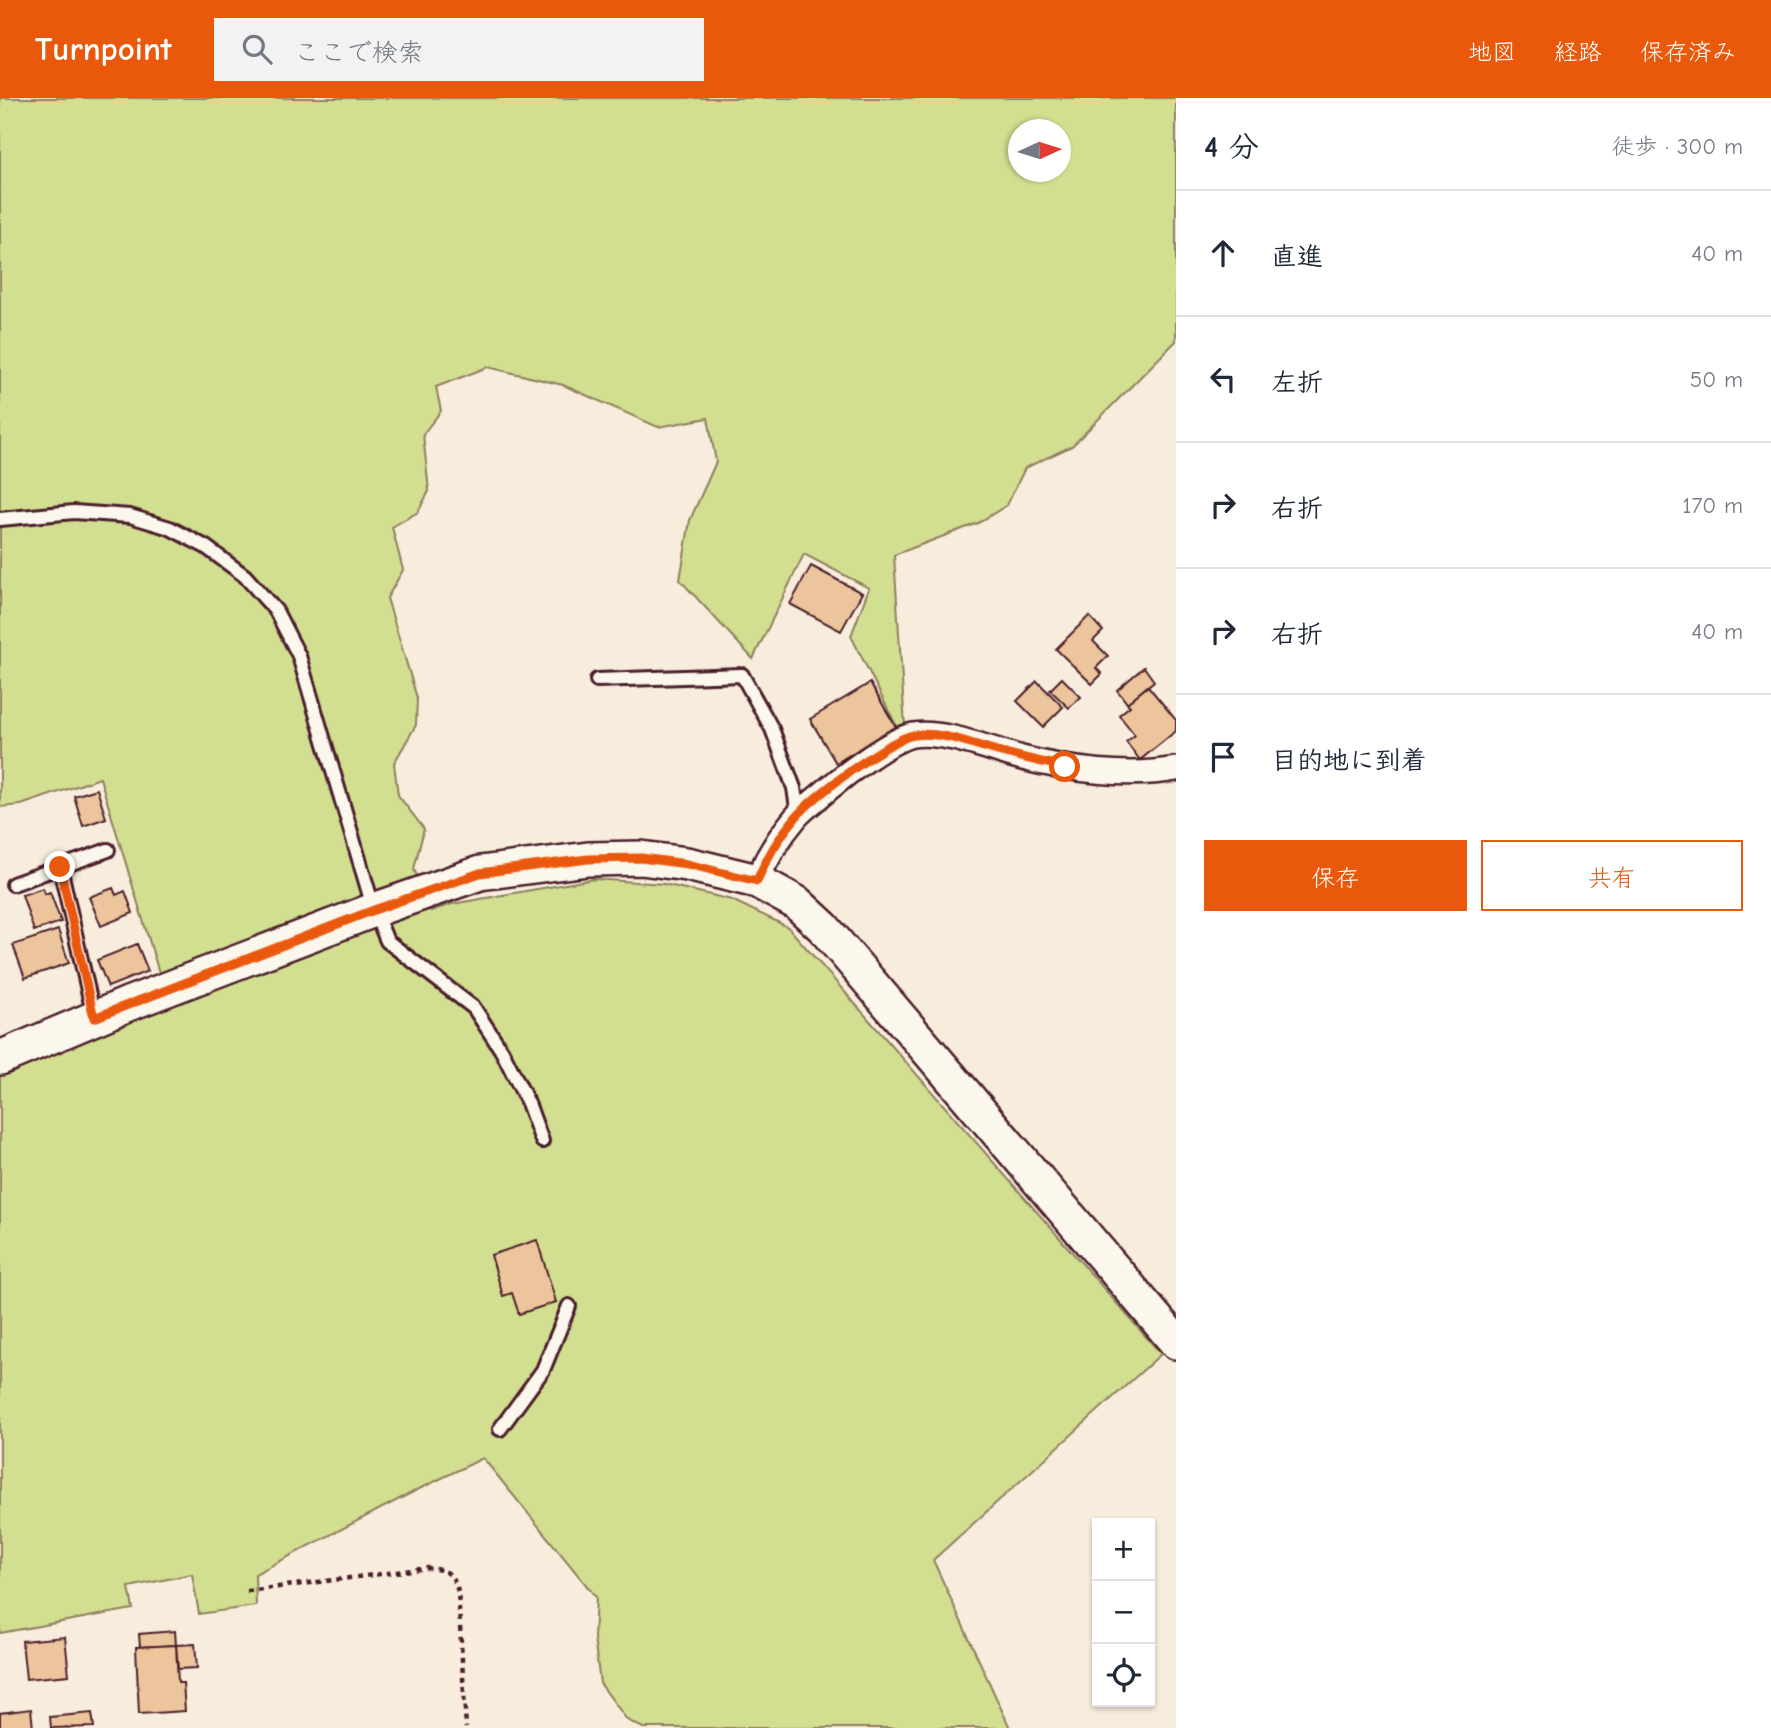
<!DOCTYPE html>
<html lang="ja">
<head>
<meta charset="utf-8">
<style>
	:root { --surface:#fff; --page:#f2f2f3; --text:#1f2937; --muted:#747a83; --line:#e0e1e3; --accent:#ea580c }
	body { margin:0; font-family:"Comic Neue","Klee One",sans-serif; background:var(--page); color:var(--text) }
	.controls { position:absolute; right:21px; bottom:21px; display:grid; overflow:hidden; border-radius:0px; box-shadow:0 2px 5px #0004 }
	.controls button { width:63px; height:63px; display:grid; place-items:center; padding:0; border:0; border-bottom:2px solid var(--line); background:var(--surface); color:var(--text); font:35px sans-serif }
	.compass { position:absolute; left:1008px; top:21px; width:63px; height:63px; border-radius:50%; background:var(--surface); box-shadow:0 2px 5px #0004; rotate:86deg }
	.stop { position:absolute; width:21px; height:21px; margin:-16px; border:5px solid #ea580c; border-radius:50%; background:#fff }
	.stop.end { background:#ea580c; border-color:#fff; box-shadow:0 2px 7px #0008 }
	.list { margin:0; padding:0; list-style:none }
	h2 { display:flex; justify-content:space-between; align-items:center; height:91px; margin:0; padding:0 28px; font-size:30px }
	h2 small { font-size:23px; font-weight:400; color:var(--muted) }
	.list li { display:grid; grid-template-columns:46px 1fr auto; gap:21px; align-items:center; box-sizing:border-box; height:126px; padding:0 28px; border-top:2px solid var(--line) }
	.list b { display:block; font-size:26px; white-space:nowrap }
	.list em { font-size:23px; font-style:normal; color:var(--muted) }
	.actions { display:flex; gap:14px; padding:21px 28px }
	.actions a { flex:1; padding:16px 0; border:2px solid var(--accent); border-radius:0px; text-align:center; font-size:24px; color:var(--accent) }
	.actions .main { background:var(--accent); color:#fff }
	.icon { flex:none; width:38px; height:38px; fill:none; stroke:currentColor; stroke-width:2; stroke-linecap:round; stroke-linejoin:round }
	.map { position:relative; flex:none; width:1176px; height:1630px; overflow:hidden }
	header { display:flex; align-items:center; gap:42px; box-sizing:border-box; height:98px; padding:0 35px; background:var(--accent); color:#fff }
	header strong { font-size:33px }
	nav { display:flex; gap:38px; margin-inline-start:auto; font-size:24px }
	.search { width:490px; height:63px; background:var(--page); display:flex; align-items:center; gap:18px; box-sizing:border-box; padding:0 24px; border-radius:0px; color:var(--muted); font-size:26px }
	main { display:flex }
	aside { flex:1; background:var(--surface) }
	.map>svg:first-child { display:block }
</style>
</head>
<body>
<header>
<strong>Turnpoint</strong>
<div class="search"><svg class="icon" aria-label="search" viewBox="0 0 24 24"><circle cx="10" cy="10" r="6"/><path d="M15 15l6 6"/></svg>ここで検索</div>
<nav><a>地図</a><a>経路</a><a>保存済み</a></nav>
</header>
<main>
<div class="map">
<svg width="1176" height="1630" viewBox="0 0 1176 1630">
	<rect width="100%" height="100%" fill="#f8eddc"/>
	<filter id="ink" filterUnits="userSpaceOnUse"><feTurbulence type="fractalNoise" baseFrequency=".0143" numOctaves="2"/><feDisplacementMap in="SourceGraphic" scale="14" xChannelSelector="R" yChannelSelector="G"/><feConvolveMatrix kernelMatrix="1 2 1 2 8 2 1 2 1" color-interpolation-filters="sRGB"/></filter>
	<g filter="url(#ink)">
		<path fill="#d2de90" stroke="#8e7e5e" stroke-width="2" fill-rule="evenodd" d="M0 0H1176V243L1072 348 1025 370 1007 407 978 425 894 457 905 629 898 631 851 538 869 490 804 456 753 561 680 482 690 422 716 364 708 320 658 329 563 287 488 269 436 289 441 313 423 336 429 393 418 414 392 429 403 472 387 500 417 600 416 627 394 665 398 697 424 731 414 771 431 813 452 806 594 781 664 786 732 802 788 829 1161 1256 933 1462 1010 1630H643L627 1622 600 1585 594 1540 596 1499 483 1360 413 1394 255 1476 256 1508 199 1516 192 1476 129 1489 133 1511 0 1535V975L169 908 100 680 21 707 0 709ZM1018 32H1060V74H1018Z"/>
		<g fill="#edc59d" stroke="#4a1f2b" stroke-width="2">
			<polygon points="811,468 862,495 841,533 790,506"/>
			<polygon points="1089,518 1103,533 1093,543 1108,558 1096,570 1102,576 1092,586 1056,551"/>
			<polygon points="1144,569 1154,583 1127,605 1117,592"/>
			<polygon points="1062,580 1081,599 1069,610 1050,592"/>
			<polygon points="1037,583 1063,609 1043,629 1017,603"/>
			<polygon points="870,585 896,629 836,665 810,621"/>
			<polygon points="1148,588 1176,622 1176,633 1140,662 1126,644 1135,637 1119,617 1130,608 1127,605"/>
			<polygon points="97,691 106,720 83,728 74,698"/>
			<polygon points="43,790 45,796 50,794 61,824 34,833 22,797"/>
			<polygon points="113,790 116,797 125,793 133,815 101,828 89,799"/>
			<polygon points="58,832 69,865 25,880 13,847"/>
			<polygon points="137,846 148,873 108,889 97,862"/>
			<polygon points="537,1142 556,1204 519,1216 512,1195 503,1198 491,1157"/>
			<polygon points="175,1533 176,1547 140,1549 139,1536"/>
			<polygon points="65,1539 69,1577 26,1581 22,1543"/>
			<polygon points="195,1546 197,1570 178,1571 176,1547"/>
			<polygon points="176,1547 178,1585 183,1585 185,1613 139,1616 136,1549"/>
			<polygon points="31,1611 33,1630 0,1630 0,1615"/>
			<polygon points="92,1615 94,1629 51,1630 50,1619"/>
		</g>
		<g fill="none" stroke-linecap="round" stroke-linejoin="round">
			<defs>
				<g id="lane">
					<polyline points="0,421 74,414 130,418 170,430 206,449 245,478 276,513 299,558 374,812 387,843 474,910 502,953 528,1005 542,1043"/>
					<polyline points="597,582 742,577 772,631 794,690 798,717"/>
					<polyline points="60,769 94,919"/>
					<polyline points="13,786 108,752"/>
					<polyline points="500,1331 543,1272 569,1208"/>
				</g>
				<path id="street" d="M757 783C766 760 780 738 796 719 805 709 818 700 828 691 846 676 891 641 913 637 944 632 992 652 1022 660 1069 672 1128 680 1176 671"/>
				<polyline id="secondary" points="0,960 128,906 374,812 480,775 588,761 641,760 687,766 757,783 797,805 823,829 1176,1244"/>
			</defs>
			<use href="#lane" stroke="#4a1f2b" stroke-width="18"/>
			<use href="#street" stroke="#4a1f2b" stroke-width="28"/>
			<use href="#secondary" stroke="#4a1f2b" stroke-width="38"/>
			<path stroke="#4a1f2b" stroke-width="4.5" stroke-dasharray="5 5" stroke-linecap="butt" d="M247 1493 428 1470C448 1472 453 1475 458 1494L466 1630"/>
			<use href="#lane" stroke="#fbf7ec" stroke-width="12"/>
			<use href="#street" stroke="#fbf7ec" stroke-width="23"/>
			<use href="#secondary" stroke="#fbf7ec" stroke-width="33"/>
		</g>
	</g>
	<g fill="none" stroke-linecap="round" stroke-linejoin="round" filter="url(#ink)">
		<path stroke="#ea580c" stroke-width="9" d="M60 769 94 920 374 812 480 775 588 761 641 760 687 766 757 783C766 760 780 738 796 719 813 699 889 641 914 637 941 633 971 646 997 653 1020 659 1042 664 1065 669"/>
	</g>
</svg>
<div class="controls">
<button>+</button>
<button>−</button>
<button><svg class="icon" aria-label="locate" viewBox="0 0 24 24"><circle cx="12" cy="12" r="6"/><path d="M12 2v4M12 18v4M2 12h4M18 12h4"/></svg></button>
</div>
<svg class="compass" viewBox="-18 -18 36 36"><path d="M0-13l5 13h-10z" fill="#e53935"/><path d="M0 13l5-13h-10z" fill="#747a83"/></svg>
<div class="stop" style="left:1065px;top:669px"></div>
<div class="stop end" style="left:60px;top:769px"></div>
</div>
<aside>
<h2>4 分<small>徒歩 · 300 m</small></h2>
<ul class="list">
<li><svg class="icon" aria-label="ahead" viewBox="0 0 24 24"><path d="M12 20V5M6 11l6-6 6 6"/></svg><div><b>直進</b></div><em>40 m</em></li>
<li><svg class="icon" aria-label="left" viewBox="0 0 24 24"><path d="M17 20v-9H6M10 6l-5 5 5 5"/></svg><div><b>左折</b></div><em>50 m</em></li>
<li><svg class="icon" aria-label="right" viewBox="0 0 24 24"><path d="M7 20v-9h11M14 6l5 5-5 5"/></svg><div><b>右折</b></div><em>170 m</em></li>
<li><svg class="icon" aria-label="right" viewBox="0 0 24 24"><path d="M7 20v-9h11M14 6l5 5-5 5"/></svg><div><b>右折</b></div><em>40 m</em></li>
<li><svg class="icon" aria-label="arrive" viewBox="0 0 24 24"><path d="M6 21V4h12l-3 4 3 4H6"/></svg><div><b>目的地に到着</b></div></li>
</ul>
<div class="actions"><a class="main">保存</a><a>共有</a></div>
</aside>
</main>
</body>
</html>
